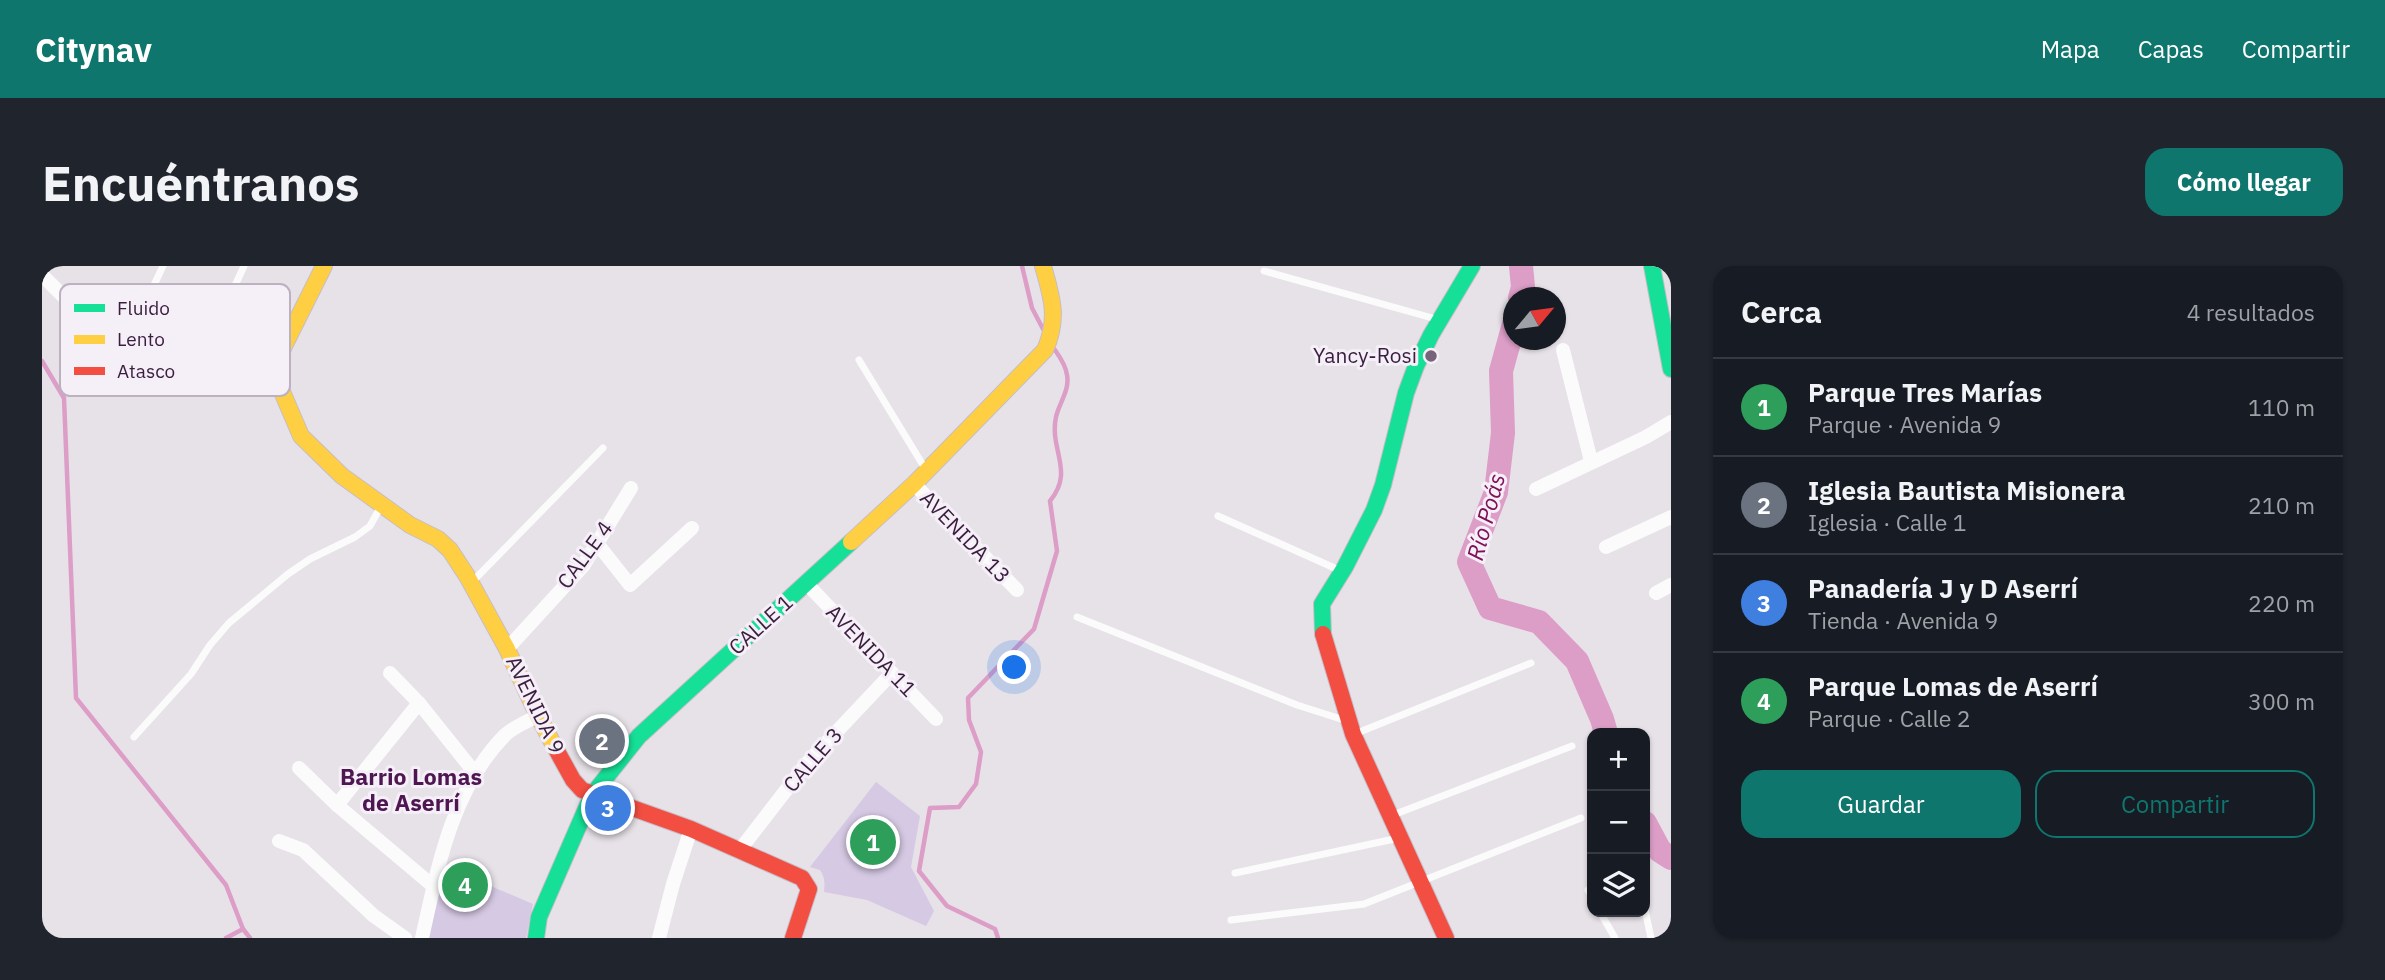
<!DOCTYPE html>
<html lang="es">
<head>
<meta charset="utf-8">
<style>
	:root { --surface:#171b24; --page:#20242c; --text:#f1f3f6; --muted:#9ea1a6; --line:#363941; --accent:#0f766e }
	body { margin:0; font-family:"IBM Plex Sans",sans-serif; background:var(--page); color:var(--text) }
	.controls { position:absolute; right:21px; bottom:21px; display:grid; overflow:hidden; border-radius:14px; box-shadow:0 2px 5px #0004 }
	.controls button { width:63px; height:63px; display:grid; place-items:center; padding:0; border:0; border-bottom:2px solid var(--line); background:var(--surface); color:var(--text); font:35px sans-serif }
	.compass { position:absolute; left:1461px; top:21px; width:63px; height:63px; border-radius:50%; background:var(--surface); box-shadow:0 2px 5px #0004; rotate:61deg }
	.you { position:absolute; left:973px; top:402px; width:24px; height:24px; margin:-18px; border:5px solid #fff; border-radius:50%; background:#1a73e8; box-shadow:0 0 0 10px #1a73e833 }
	.badge { display:grid; place-items:center; width:46px; height:46px; border-radius:50%; background:var(--accent); color:#fff; font-size:23px; font-weight:700 }
	.pin { position:absolute; translate:-50% -50%; border:4px solid #fff; box-shadow:0 2px 7px #0006 }
	.list { margin:0; padding:0; list-style:none }
	h2 { display:flex; justify-content:space-between; align-items:center; height:91px; margin:0; padding:0 28px; font-size:30px }
	h2 small { font-size:23px; font-weight:400; color:var(--muted) }
	.list li { display:grid; grid-template-columns:46px 1fr auto; gap:21px; align-items:center; box-sizing:border-box; height:98px; padding:0 28px; border-top:2px solid var(--line) }
	.list b { display:block; font-size:26px; white-space:nowrap }
	.list p { margin:0; font-size:23px; white-space:nowrap; color:var(--muted) }
	.list em { font-size:23px; font-style:normal; color:var(--muted) }
	.actions { display:flex; gap:14px; padding:21px 28px }
	.actions a { flex:1; padding:16px 0; border:2px solid var(--accent); border-radius:21px; text-align:center; font-size:24px; color:var(--accent) }
	.actions .main { background:var(--accent); color:#fff }
	.icon { flex:none; width:38px; height:38px; fill:none; stroke:currentColor; stroke-width:2; stroke-linecap:round; stroke-linejoin:round }
	.map { position:relative; flex:none; width:1629px; height:672px; overflow:hidden; border-radius:21px }
	header { display:flex; align-items:center; gap:42px; box-sizing:border-box; height:98px; padding:0 35px; background:var(--accent); color:#fff }
	header strong { font-size:33px }
	nav { display:flex; gap:38px; margin-inline-start:auto; font-size:24px }
	.intro { display:flex; align-items:center; justify-content:space-between; box-sizing:border-box; height:168px; padding:0 42px }
	h1 { margin:0; font-size:49px }
	.button { padding:18px 32px; border-radius:21px; background:var(--accent); color:#fff; font-size:24px; font-weight:700 }
	main { display:flex; gap:42px; padding:0 42px }
	aside { flex:1; background:var(--surface); border-radius:21px; box-shadow:0 2px 5px #0004 }
	.map>svg:first-child { display:block }
</style>
</head>
<body>
<header>
<strong>Citynav</strong>
<nav><a>Mapa</a><a>Capas</a><a>Compartir</a></nav>
</header>
<div class="intro"><h1>Encuéntranos</h1><a class="button">Cómo llegar</a></div>
<main>
<div class="map">
<svg width="1629" height="672" viewBox="0 0 1629 672">
	<rect width="100%" height="100%" fill="#e7e2e8"/>
	<g fill="#d6c9e4">
		<path d="M834 516 878 550 869 601 892 645 884 660 825 634 782 626C783 617 783 612 778 604L768 601Z"/>
		<polygon points="404,601 491,638 484,672 385,672"/>
	</g>
	<g fill="none" stroke-linecap="round" stroke-linejoin="round">
		<g stroke="#dc9dc7" stroke-width="4.5">
			<polyline points="980,0 990,42 1001,63"/>
			<polyline points="0,95 22,132 34,432 184,619 201,663"/>
			<polyline points="184,672 201,663 208,672"/>
			<path d="M956 672 953 663 905 640 877 605 888 542 917 541 934 518 939 486 927 454 926 432 992 363 1015 285 1008 235C1033 205 1007 184 1014 151 1017 137 1028 124 1025 109 1024 100 1018 91 1013 84"/>
		</g>
		<g stroke="#dc9dc7" stroke-width="24">
			<polyline points="1478,32 1481,21 1479,0"/>
			<polyline points="1472,58 1459,105 1461,167 1454,226 1427,296 1448,342 1497,356 1535,395 1560,453 1564,467"/>
			<polyline points="1603,557 1618,585 1629,592"/>
		</g>
		<defs>
			<g id="fast">
				<polyline points="1610,0 1629,103"/>
				<polyline points="1281,368 1280,338 1303,301 1332,244 1341,219 1364,127 1374,100 1389,69 1430,0"/>
				<polyline points="494,672 497,651 550,529 597,470 809,276"/>
			</g>
			<g id="slow">
				<polyline points="282,0 241,82 236,102 238,121 259,170 300,210 368,259 396,273 408,284 425,310 465,383 496,450 515,485"/>
				<path d="M809 276 872 218 1003 84C1017 52 1010 32 1001 0"/>
			</g>
			<g id="jam">
				<polyline points="1281,368 1311,468 1404,672"/>
				<polyline points="515,485 531,514 540,524 649,563 760,612 767,623 751,672"/>
			</g>
		</defs>
		<use href="#fast" stroke="#c7bdc8" stroke-width="18"/>
		<use href="#slow" stroke="#c7bdc8" stroke-width="18"/>
		<use href="#jam" stroke="#c7bdc8" stroke-width="18"/>
		<g stroke="#fbfbfc" stroke-width="7">
			<polyline points="1222,5 1394,53"/>
			<polyline points="104,36 121,0"/>
			<polyline points="179,50 202,0"/>
			<polyline points="817,94 884,204"/>
			<polyline points="1176,250 1297,304"/>
			<polyline points="432,314 561,182"/>
			<polyline points="1035,351 1255,439 1302,454"/>
			<polyline points="1315,467 1489,397"/>
			<polyline points="92,471 149,408 168,379 187,357 246,308 268,293 313,271 328,260 339,240"/>
			<polyline points="1351,549 1530,480"/>
			<polyline points="1193,607 1357,572"/>
			<polyline points="1546,624 1550,631"/>
			<polyline points="1603,644 1609,672"/>
			<polyline points="1558,646 1573,672"/>
			<polyline points="1189,654 1322,638 1539,552"/>
		</g>
		<g stroke="#fbfbfc" stroke-width="14">
			<polyline points="0,9 29,38 44,45 66,46 104,37 146,41 179,50 241,82"/>
			<polyline points="1521,84 1549,195"/>
			<polyline points="872,218 975,324"/>
			<polyline points="1494,223 1604,171 1629,156"/>
			<polyline points="554,276 588,319 650,262"/>
			<polyline points="1564,281 1629,251"/>
			<polyline points="765,318 894,453"/>
			<polyline points="1614,327 1629,319"/>
			<polyline points="465,383 541,300 589,222"/>
			<polyline points="348,407 377,437 433,507"/>
			<polyline points="257,502 295,539 391,620"/>
			<polyline points="295,539 377,437"/>
			<polyline points="237,575 261,584 332,650 363,672"/>
			<polyline points="697,585 765,497 850,407"/>
			<path d="M380 672C396 600 410 523 463 469 472 461 485 455 496 450"/>
			<polyline points="617,672 631,618 649,563"/>
		</g>
		<use href="#fast" stroke="#16e098" stroke-width="16"/>
		<use href="#slow" stroke="#ffcf43" stroke-width="16"/>
		<use href="#jam" stroke="#f24e42" stroke-width="16"/>
	</g>
	<circle fill="#77637a" stroke="#f5eff8" stroke-width="2.5" cx="1389" cy="90" r="7"/>
	<g text-anchor="middle" stroke-width="6" stroke-linejoin="round" paint-order="stroke">
		<g font-size="21" fill="#3b1e3e" stroke="#f5eff8" text-anchor="end">
			<text x="1375" y="97">Yancy-Rosi</text>
		</g>
		<g font-size="21" fill="#3b1e3e" stroke="#f5eff8">
			<text transform="translate(923 271) rotate(46)" y="7">AVENIDA 13</text>
			<text transform="translate(543 289) rotate(-54)" y="7">CALLE 4</text>
			<text transform="translate(719 359) rotate(-42)" y="7">CALLE 1</text>
			<text transform="translate(829 385) rotate(46)" y="7">AVENIDA 11</text>
			<text transform="translate(493 439) rotate(64)" y="7">AVENIDA 9</text>
			<text transform="translate(771 494) rotate(-49)" y="7">CALLE 3</text>
		</g>
		<g font-size="23" font-style="italic" fill="#801158" stroke="#f5eff8">
			<text transform="translate(1444 251) rotate(-75)" y="8">Río Poás</text>
		</g>
		<g font-size="23" font-weight="bold" fill="#4f1752" stroke="#f5eff8">
			<text x="369" y="519">Barrio Lomas<tspan x="369" dy="26">de Aserrí</tspan></text>
		</g>
	</g>
	<rect x="18" y="18" width="230" height="112" rx="10" fill="#f5eff8" stroke="#bdb0c0" stroke-width="2"/>
	<rect x="32" y="38" width="31" height="8" fill="#16e098"/>
	<rect x="32" y="69" width="31" height="9" fill="#ffcf43"/>
	<rect x="32" y="101" width="31" height="8" fill="#f24e42"/>
	<g font-size="19" fill="#3b1e3e">
		<text x="75" y="49">Fluido</text>
		<text x="75" y="80">Lento</text>
		<text x="75" y="112">Atasco</text>
	</g>
</svg>
<div class="controls">
<button>+</button>
<button>−</button>
<button><svg class="icon" aria-label="layers" viewBox="0 0 24 24"><path d="M12 4l9 5-9 5-9-5zM3 14l9 5 9-5"/></svg></button>
</div>
<svg class="compass" viewBox="-18 -18 36 36"><path d="M0-13l5 13h-10z" fill="#e53935"/><path d="M0 13l5-13h-10z" fill="#9ea1a6"/></svg>
<div class="you"></div>
<div class="pin badge" style="left:831px;top:576px;background:#2e9e5b">1</div>
<div class="pin badge" style="left:560px;top:475px;background:#6b7280">2</div>
<div class="pin badge" style="left:566px;top:542px;background:#3f7fe0">3</div>
<div class="pin badge" style="left:423px;top:619px;background:#2e9e5b">4</div>
</div>
<aside>
<h2>Cerca<small>4 resultados</small></h2>
<ul class="list">
<li><span class="badge" style="background:#2e9e5b">1</span><div><b>Parque Tres Marías</b><p>Parque · Avenida 9</p></div><em>110 m</em></li>
<li><span class="badge" style="background:#6b7280">2</span><div><b>Iglesia Bautista Misionera</b><p>Iglesia · Calle 1</p></div><em>210 m</em></li>
<li><span class="badge" style="background:#3f7fe0">3</span><div><b>Panadería J y D Aserrí</b><p>Tienda · Avenida 9</p></div><em>220 m</em></li>
<li><span class="badge" style="background:#2e9e5b">4</span><div><b>Parque Lomas de Aserrí</b><p>Parque · Calle 2</p></div><em>300 m</em></li>
</ul>
<div class="actions"><a class="main">Guardar</a><a>Compartir</a></div>
</aside>
</main>
</body>
</html>
